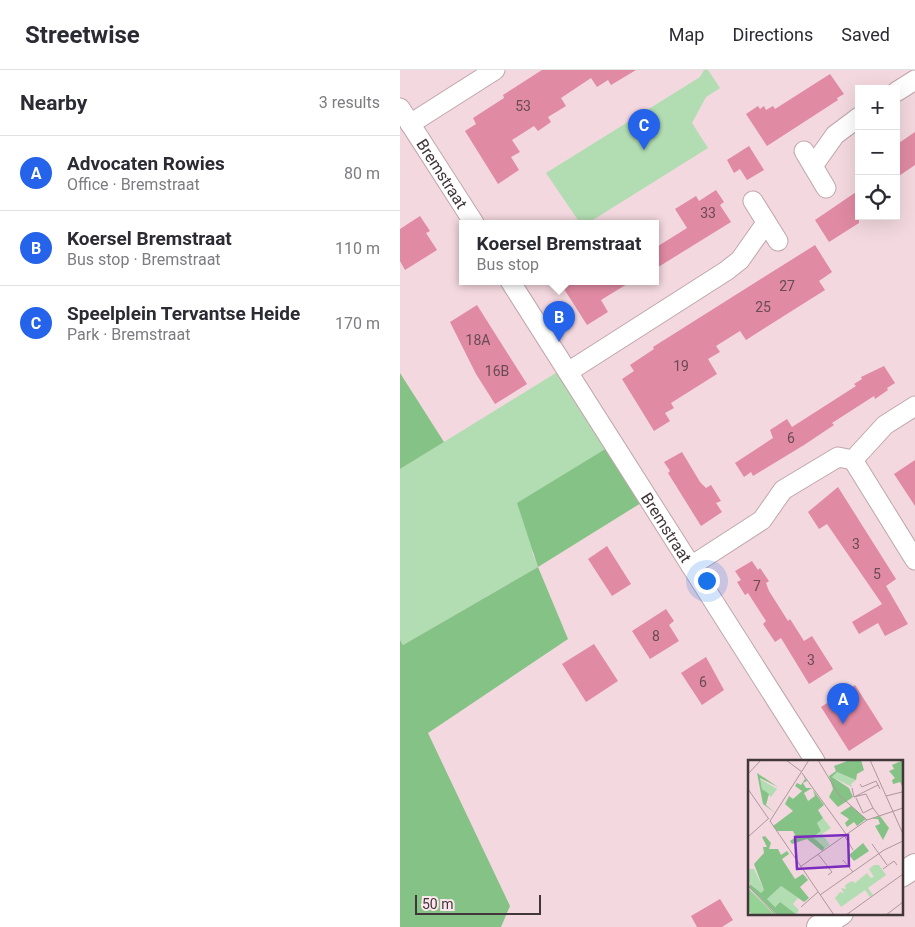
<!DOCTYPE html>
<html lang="en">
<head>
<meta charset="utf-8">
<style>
	:root { --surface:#fff; --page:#f2f2f3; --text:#2b2b33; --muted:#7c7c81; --line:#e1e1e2; --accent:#2563eb }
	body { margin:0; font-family:Roboto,sans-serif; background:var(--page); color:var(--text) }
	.controls { position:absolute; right:15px; top:15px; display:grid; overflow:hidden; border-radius:0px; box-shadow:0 5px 20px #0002 }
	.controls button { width:45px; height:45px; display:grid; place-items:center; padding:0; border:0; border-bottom:1px solid var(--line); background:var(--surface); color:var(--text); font:25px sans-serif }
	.scale { position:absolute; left:15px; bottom:12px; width:126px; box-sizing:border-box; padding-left:5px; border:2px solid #413639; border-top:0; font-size:14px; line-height:18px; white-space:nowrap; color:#413639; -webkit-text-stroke:4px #fde7ec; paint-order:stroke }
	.you { position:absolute; left:306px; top:510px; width:18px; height:18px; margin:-12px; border:4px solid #fff; border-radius:50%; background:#1a73e8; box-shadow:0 0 0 8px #1a73e833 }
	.badge { display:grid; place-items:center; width:32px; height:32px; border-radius:50%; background:var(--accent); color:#fff; font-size:16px; font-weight:700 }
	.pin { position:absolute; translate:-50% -41px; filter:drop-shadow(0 1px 2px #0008) }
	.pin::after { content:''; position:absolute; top:26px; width:18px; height:15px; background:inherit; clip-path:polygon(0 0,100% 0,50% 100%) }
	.popup { position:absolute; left:59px; top:150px; width:200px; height:65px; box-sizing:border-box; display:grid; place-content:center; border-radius:0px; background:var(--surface); filter:drop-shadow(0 1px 4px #0005); font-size:16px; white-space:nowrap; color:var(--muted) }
	.popup b { font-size:19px; color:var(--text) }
	.popup::after { content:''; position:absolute; left:50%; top:100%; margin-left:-10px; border:10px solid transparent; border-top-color:var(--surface) }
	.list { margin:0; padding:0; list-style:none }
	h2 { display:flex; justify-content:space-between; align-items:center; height:65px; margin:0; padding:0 20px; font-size:21px }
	h2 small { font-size:16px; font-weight:400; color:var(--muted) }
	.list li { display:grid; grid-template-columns:32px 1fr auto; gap:15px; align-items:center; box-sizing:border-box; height:75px; padding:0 20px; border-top:1px solid var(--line) }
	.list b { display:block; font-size:19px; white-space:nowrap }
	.list p { margin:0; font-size:16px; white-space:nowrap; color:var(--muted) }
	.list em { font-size:16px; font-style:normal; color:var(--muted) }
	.icon { flex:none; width:28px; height:28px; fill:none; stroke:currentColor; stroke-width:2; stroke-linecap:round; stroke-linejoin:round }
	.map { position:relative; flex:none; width:515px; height:857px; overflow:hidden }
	header { display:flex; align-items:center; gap:30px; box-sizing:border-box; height:70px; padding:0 25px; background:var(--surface); border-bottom:1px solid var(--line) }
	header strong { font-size:24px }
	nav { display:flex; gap:28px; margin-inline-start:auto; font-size:18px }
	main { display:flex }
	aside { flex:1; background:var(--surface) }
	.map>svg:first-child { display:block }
</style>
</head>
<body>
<header>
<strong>Streetwise</strong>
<nav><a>Map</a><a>Directions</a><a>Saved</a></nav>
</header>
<main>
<aside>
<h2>Nearby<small>3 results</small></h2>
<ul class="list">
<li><span class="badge">A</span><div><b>Advocaten Rowies</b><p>Office · Bremstraat</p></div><em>80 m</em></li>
<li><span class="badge">B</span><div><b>Koersel Bremstraat</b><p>Bus stop · Bremstraat</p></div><em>110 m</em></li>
<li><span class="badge">C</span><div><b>Speelplein Tervantse Heide</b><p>Park · Bremstraat</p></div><em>170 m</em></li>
</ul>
</aside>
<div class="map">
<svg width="515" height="857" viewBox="0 0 515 857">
	<rect width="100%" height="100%" fill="#f3d8df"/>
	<g fill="#b2ddb2">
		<polygon points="304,0 308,0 320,18 306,27 292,53 308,78 188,153 180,153 146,103 300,7"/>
		<polygon points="159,301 207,378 132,482 138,497 3,575 0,570 0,399"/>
	</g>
	<g fill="#84c385">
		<polygon points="0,303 44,372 0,399"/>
		<polygon points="207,378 241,433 138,497 168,569 28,663 110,836 101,857 0,857 0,570 3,575 138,497 117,433"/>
	</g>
	<g fill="#e08aa3">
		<polygon points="142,0 236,0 211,15 208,10 197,17 191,8 161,28 166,36 148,47 151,52 138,61 134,56 112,70 120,82 111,87 119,100 98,114 65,61 76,54 73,48 104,28 103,25"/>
		<polygon points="430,4 444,24 437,28 438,30 367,76 346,44 358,36 360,39 364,36 366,40 373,36 375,39"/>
		<polygon points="515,62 515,95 496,108 496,75"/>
		<polygon points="349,76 364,100 347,110 340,99 334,103 327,90"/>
		<polygon points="316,120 324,132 320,135 331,152 255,199 255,178 287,158 275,139 296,126 299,131"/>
		<polygon points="459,120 459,153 429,172 415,150"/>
		<polygon points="20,146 30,161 26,163 37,180 5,200 0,191 0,159"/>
		<polygon points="415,175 432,202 419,211 425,220 346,270 340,261 316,276 320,282 308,289 317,304 271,333 274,338 265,343 270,351 254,361 222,309 234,301 230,295 254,279 253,277"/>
		<polygon points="159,211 232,211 201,230 208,242 187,255"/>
		<polygon points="77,235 127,314 95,334 76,304 50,252"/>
		<polygon points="484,296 495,313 487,318 488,320 475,329 474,326 432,353 434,355 404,375 353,406 351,402 344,407 335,393 373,368 370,360 387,349 392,357 456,316 454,314 462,309 461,307"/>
		<polygon points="282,382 300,412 306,418 311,415 321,431 316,433 322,442 301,456 268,403 270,401 264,392"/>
		<polygon points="515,390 515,436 494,404"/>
		<polygon points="438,417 496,509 486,516 508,554 485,566 478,553 459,564 452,552 482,534 427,454 419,459 408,442"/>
		<polygon points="207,476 231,514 212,526 188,489"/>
		<polygon points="352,491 358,500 360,498 369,511 366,513 369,521 388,551 390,549 404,571 412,566 433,599 409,614 381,568 375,572 363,554 366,551 348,523 345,525 337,512 341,510 335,501"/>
		<polygon points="266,539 274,551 269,555 279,571 250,589 232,561"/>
		<polygon points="194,574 218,611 186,632 162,594"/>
		<polygon points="306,587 324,620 302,635 281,603"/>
		<polygon points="455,615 483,659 449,681 421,637"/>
		<polygon points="320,829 333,850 322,857 297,857 291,846"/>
	</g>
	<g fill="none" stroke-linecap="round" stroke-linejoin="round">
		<defs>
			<g id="minor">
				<polyline points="496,22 515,10"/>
				<path id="s1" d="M0 38 74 153"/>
				<polyline points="10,54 95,0"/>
				<polyline points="404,81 426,118"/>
				<polyline points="413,96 435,65 459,47"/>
				<polyline points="353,131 378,171"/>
				<path id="s2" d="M110 211 415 691"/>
				<polyline points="168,302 326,201 340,190 366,153"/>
				<polyline points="453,390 515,490"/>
				<polyline points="291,496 362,450 383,420 438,387 453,390 485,355 515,336"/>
			</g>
			<g id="tertiary">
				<polyline points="501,805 515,796"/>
				<polyline points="419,857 441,843"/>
			</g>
		</defs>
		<use href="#minor" stroke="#bfa6ac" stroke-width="21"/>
		<use href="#tertiary" stroke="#bfa6ac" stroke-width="26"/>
		<use href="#minor" stroke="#fff" stroke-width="19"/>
		<use href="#tertiary" stroke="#fff" stroke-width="24"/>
	</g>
	<g text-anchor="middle" stroke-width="4" stroke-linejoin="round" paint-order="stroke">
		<g font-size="14" fill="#694b54">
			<text x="123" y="41">53</text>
			<text x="308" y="148">33</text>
			<text x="387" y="221">27</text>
			<text x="363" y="242">25</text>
			<text x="78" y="275">18A</text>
			<text x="281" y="301">19</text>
			<text x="97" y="306">16B</text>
			<text x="391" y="373">6</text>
			<text x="456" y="479">3</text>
			<text x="477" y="509">5</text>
			<text x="357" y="521">7</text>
			<text x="256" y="571">8</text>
			<text x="411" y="595">3</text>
			<text x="303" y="617">6</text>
		</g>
		<g font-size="16" fill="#413639" stroke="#fde7ec">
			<text dy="6" stroke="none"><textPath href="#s1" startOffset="78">Bremstraat</textPath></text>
			<text dy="6" stroke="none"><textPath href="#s2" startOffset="292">Bremstraat</textPath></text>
		</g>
	</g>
	<g transform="translate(348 690)">
		<rect width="155" height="155" fill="#f3d8df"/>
		<path d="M89 12 108 20 103 24 104 27 84 17ZM12 19 29 29 23 37 14 29ZM75 58 83 68 74 74 82 85 77 88 65 77 73 71 69 63ZM126 105H131L138 115 120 128 125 135 122 137 117 130 93 147 87 138 92 132 96 133 93 128 98 129 97 125 104 121 107 123 119 113 123 118 126 117 121 109ZM0 109H6L16 130 13 134 0 121ZM33 126 50 138 45 144 51 150 48 155 32 142 27 147 19 139Z" fill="#b2ddb2"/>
		<path d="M102 0H113L116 10 109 14 108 20 89 12 84 17 101 28 105 37 90 47 81 37 85 29 81 16 88 11 86 6ZM155 0V28L152 22 145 24 144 20 147 18 141 11 146 9 144 5ZM9 13 30 27 12 18 14 29 21 34 18 45 27 53 15 44ZM55 15 59 21 55 23 58 28H64L56 33 60 41 67 36 65 30 76 45 70 50 75 58 69 63 73 71 65 77 77 88 74 91 59 79 44 84 42 81 48 77 45 71H29L25 66 45 51 37 44 41 36 45 39 54 31 47 26 49 23 53 25 57 19ZM103 46 118 59 109 66 106 62 99 67 97 63 101 59 92 53ZM132 56 141 68 135 80 127 66 132 64 130 59H124ZM17 76 23 83 21 89H30L33 95 39 91 41 94 34 99 47 119 55 114 60 120 52 127 61 138 56 142 33 126 19 139 27 147 32 142 49 155H29L1 127 2 124 13 133 16 130 6 104 16 93 15 87H19L14 77ZM115 83 121 91 106 101 101 95Z" fill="#84c385"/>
		<path d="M0 128 27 155H4L0 150Z" fill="#95d395"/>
		<path fill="none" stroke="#ac979d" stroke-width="1" d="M38 0 54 12M61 0 22 61 86 155M70 0 91 35 119 60M122 0 155 74M54 13 98 74M0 14 13 0M112 24 114 27 128 21 132 29M104 28 106 37 118 34 125 48M0 29 20 58M138 36 154 32M106 37 130 25M108 38 115 53 125 48 131 56M96 75 105 90M0 77 21 58M124 84 139 105M70 94 84 112 80 115M95 100 105 112M52 107 119 60 155 48M135 109 146 101 149 105M0 126 28 155M72 135 136 90 155 81M53 147 70 132M98 155 155 114M138 155 155 142"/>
		<path fill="#7b2cbf" fill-opacity="0.15" stroke="#7b2cbf" stroke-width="2.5" d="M100 75 101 106 49 109 47 77Z"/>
		<rect width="155" height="155" fill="none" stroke="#413639" stroke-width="2.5"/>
	</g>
</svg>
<div class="controls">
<button>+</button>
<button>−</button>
<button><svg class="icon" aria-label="locate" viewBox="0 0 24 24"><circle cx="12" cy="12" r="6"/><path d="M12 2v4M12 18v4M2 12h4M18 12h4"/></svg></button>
</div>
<div class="scale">50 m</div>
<div class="you"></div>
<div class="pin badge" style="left:443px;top:654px">A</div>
<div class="pin badge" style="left:159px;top:272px">B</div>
<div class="popup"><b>Koersel Bremstraat</b>Bus stop</div>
<div class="pin badge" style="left:244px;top:80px">C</div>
</div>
</main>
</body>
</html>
